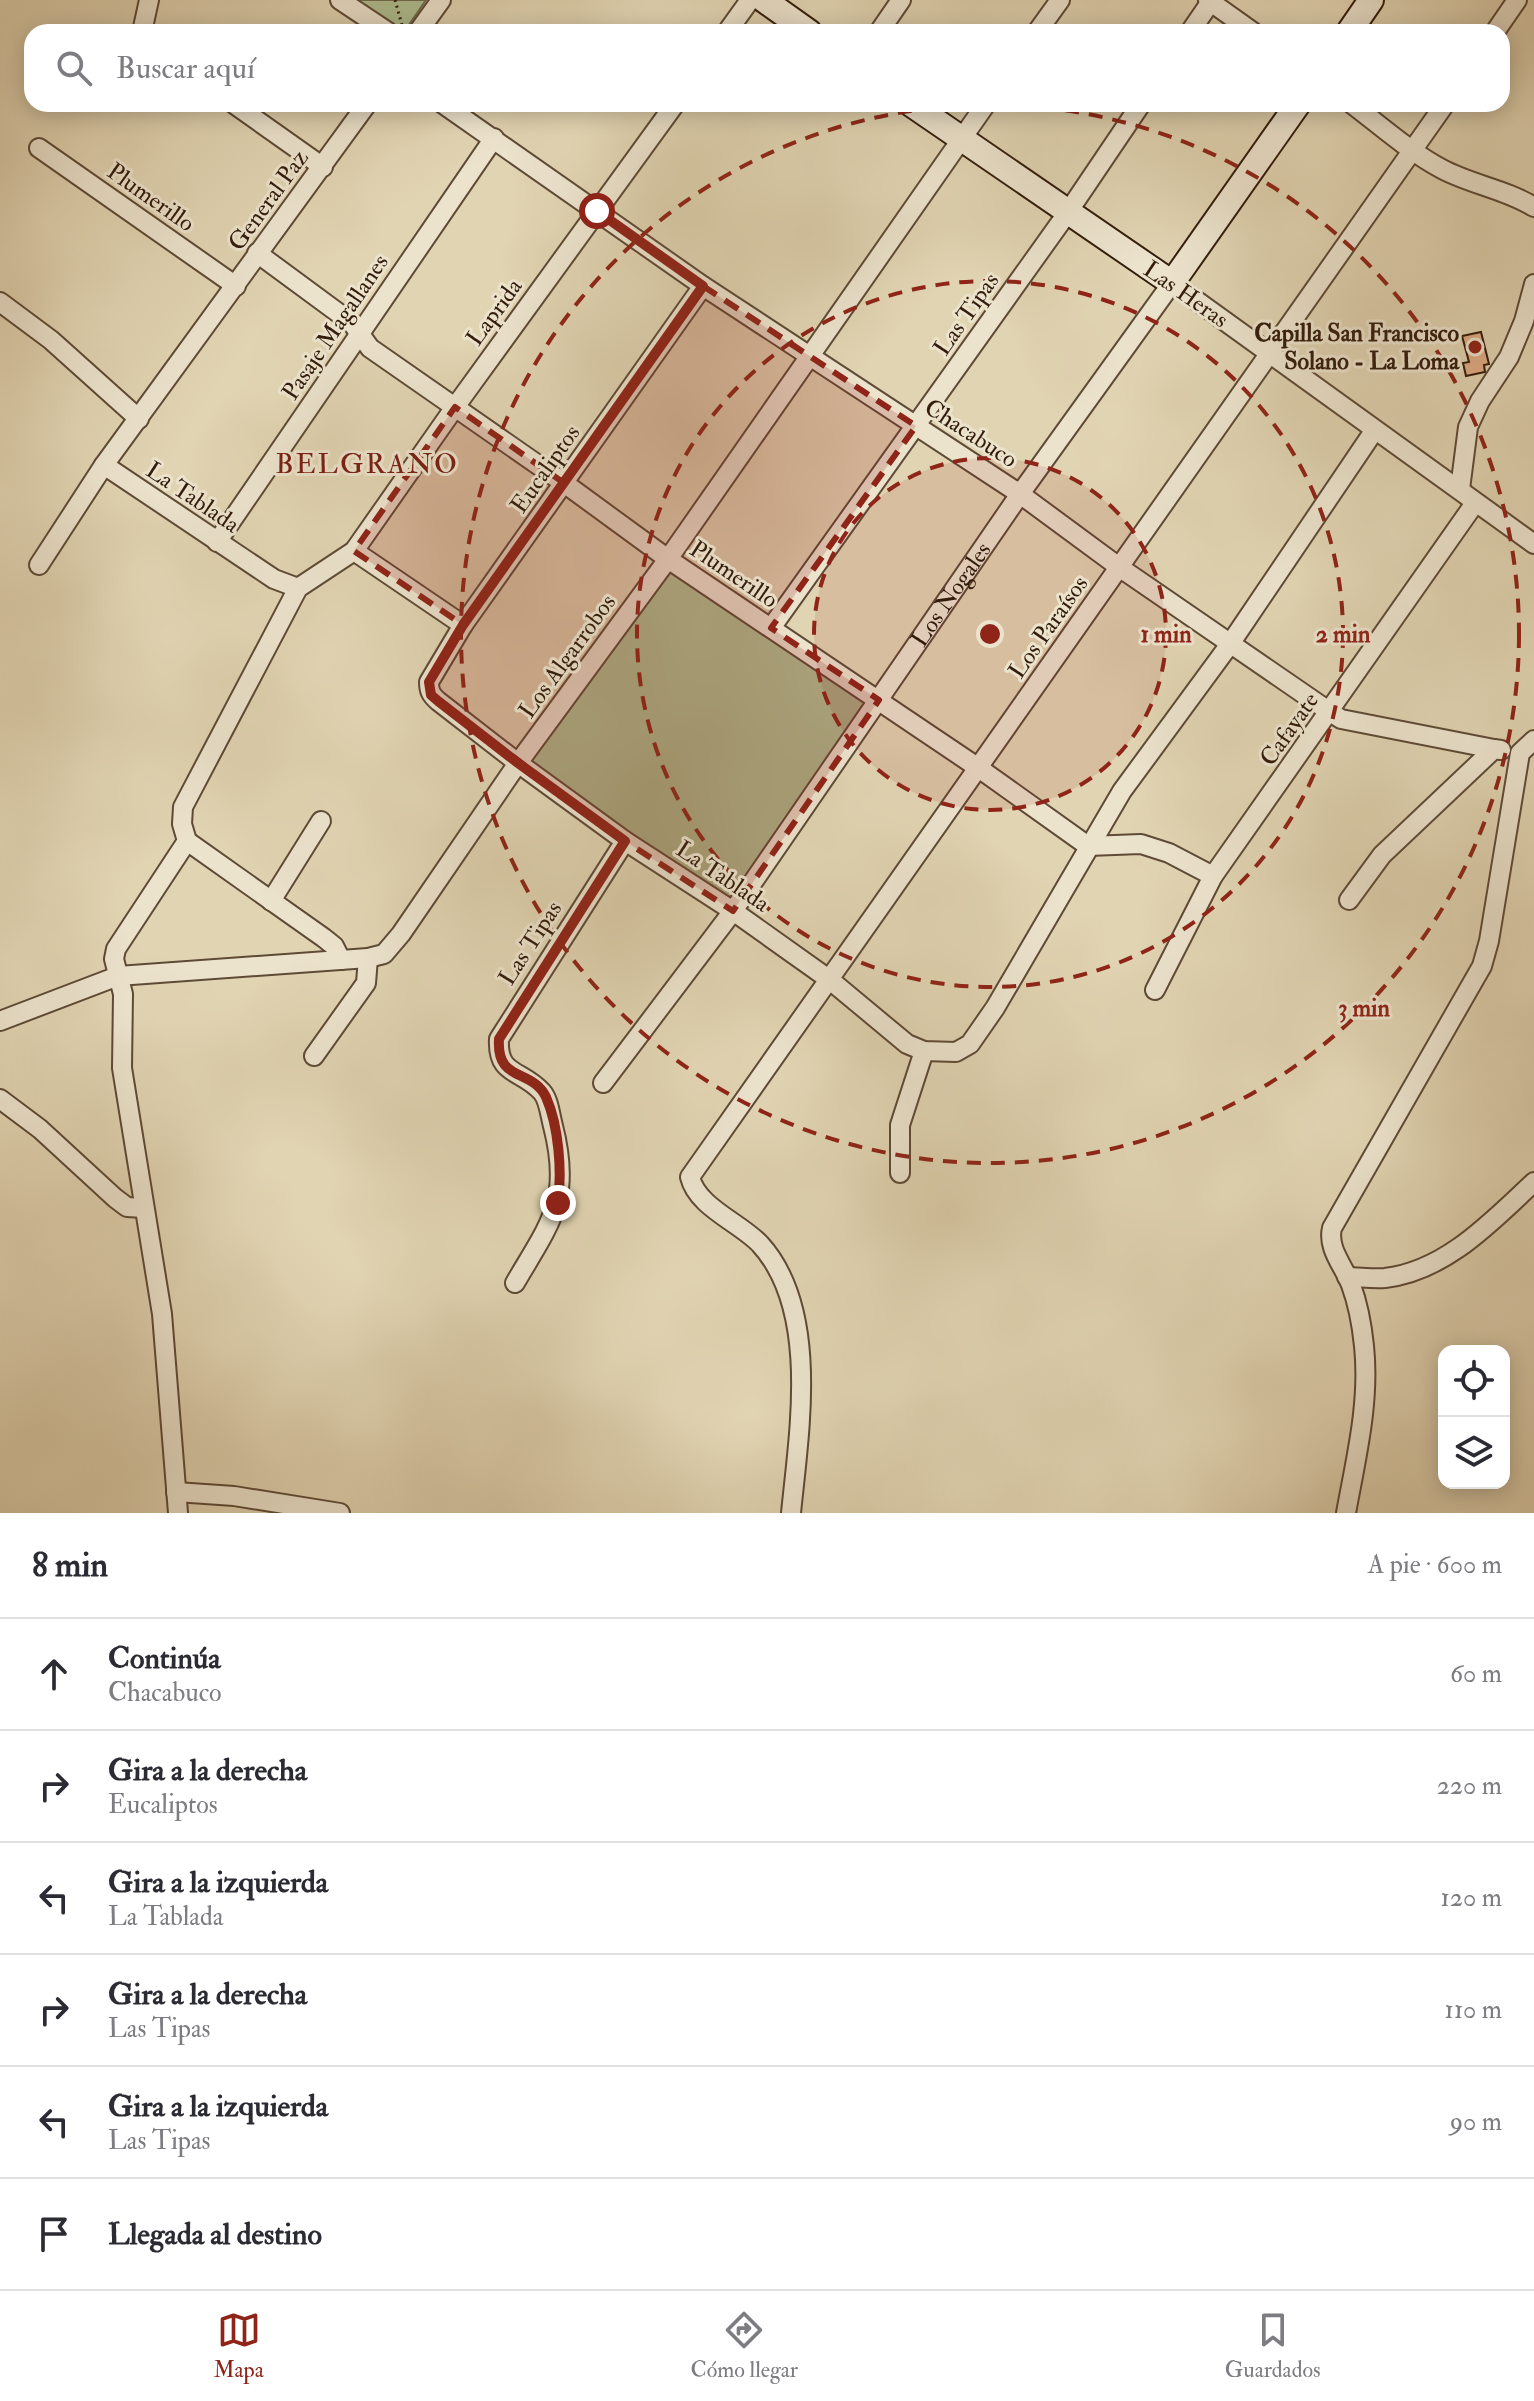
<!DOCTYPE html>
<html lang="es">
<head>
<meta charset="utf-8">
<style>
	:root { --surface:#fff; --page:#f2f2f3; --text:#2b2b33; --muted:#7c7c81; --line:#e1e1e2; --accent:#8f2418 }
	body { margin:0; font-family:"IM FELL Double Pica",serif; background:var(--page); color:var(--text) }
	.controls { position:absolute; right:24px; bottom:24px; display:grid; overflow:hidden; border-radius:16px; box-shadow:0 4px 20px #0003 }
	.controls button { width:72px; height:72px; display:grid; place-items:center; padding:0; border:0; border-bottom:2px solid var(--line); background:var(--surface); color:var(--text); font:40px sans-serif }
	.stop { position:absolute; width:24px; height:24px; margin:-18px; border:6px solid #8f2418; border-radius:50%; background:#fff }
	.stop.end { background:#8f2418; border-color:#fff; box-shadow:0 2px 8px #0008 }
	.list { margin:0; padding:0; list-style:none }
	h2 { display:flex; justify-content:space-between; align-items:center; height:104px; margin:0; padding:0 32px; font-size:34px }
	h2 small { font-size:26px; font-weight:400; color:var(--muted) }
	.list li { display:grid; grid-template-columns:52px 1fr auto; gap:24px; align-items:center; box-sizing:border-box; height:112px; padding:0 32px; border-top:2px solid var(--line) }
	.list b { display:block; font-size:30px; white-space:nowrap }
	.list p { margin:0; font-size:26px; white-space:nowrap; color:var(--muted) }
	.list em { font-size:26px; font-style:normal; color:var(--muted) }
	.icon { flex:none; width:44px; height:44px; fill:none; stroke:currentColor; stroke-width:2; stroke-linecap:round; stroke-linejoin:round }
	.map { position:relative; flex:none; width:1534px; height:1513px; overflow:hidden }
	.search { position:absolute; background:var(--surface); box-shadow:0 4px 20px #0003; left:24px; right:24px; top:24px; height:88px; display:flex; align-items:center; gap:20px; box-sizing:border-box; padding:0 28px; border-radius:24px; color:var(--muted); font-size:30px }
	.sheet { height:776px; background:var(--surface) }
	nav { display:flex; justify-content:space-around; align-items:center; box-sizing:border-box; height:112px; border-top:2px solid var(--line); background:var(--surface); font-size:22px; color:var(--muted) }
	nav a { display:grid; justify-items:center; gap:4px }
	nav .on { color:var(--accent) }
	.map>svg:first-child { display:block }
</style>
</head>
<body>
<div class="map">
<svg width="1534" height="1513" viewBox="0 0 1534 1513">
	<rect width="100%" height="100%" fill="#e1d4b2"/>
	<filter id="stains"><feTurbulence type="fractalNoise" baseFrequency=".0025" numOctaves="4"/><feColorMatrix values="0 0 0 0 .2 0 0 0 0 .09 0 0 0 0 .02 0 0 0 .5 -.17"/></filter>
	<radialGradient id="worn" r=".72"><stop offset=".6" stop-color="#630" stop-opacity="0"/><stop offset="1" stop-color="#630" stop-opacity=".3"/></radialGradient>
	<g fill="#aebe90" stroke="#706d4e" stroke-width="2">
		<polygon points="351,0 426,0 404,32 399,32"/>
		<polygon points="668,559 879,700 733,911 518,763"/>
	</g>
	<polygon fill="#dfac86" stroke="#331c0c" stroke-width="2" points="1481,332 1489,364 1484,365 1485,372 1466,376 1463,363 1469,362 1462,336"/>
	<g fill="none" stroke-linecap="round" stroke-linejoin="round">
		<defs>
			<g id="street">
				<polyline points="340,0 388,32"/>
				<polyline points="1208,0 1253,32"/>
				<polyline points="142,32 149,0"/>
				<polyline points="418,32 441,0"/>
				<polyline points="727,32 750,0"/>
				<polyline points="879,32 901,0"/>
				<polyline points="1037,32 1060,0"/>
				<polyline points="1190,32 1212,0"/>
				<polyline points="1495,32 1517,0"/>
				<polyline points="234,104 323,167"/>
				<polyline points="443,104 703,286 1020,494 1119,567 1330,712 1341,719 1494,749"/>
				<path d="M1352 104C1381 126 1410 152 1442 169 1472 185 1505 189 1534 207"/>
				<polyline points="39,148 236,286"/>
				<polyline points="257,253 352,323 370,348 564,483 668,559 980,769 1088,846 1141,844 1169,853 1213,876"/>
				<path d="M703 286 463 625 429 682C429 691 431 695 438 701L518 763 625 841 733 911 830 980 907 1044 924 1051 956 1052 970 1044 995 1008 1122 791 1230 644 1374 431"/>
				<polyline points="0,302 51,340 139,419"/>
				<polyline points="104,465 274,579 298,588"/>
				<polyline points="1460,489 1468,427 1480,401 1509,357 1524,321 1534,284"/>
				<polyline points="217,542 494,138"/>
				<polyline points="354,551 463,625"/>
				<polyline points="39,565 104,465 367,104"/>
				<polyline points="771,628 1068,212 1141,104"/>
				<polyline points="187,841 324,938 334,946 341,960"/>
				<polyline points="1349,900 1382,855 1494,749 1501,750"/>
				<polyline points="271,901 321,821"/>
				<polyline points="1155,990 1213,876 1475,503"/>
				<polyline points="0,1021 118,976 368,958 384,954 401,934 518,763 668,559 986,104"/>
				<polyline points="314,1056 366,983 368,958"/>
				<path id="s1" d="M603 1083 733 911 1020 494 1172 283 1534 544"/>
				<polyline points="0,1099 40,1129 115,1198 127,1207 144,1208"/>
				<polyline points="900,1173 900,1125 924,1051"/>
				<path d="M1347 1277C1359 1277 1373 1279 1385 1278 1446 1271 1492 1221 1534 1182"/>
				<path d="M515 1283C550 1223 572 1200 553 1126 550 1115 549 1100 542 1092 521 1069 497 1076 499 1039L625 841"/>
				<polyline points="176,1492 234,1496 340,1513"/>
				<polyline points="178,1513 162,1314 122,1068 123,994 114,959 116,949 187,841 182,824 183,807 298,588 354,551 455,407 675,104"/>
				<path d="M791 1513C799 1432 820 1310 760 1244 739 1222 697 1207 690 1177L1445 104"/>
				<path d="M1346 1513C1356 1458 1370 1402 1364 1346 1362 1326 1358 1304 1351 1285 1344 1266 1327 1249 1332 1228L1482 966 1489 941 1520 753 1534 740"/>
			</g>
			<g id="secondary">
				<polyline points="764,0 809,32"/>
				<polyline points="1349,32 1371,0"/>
				<polyline points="911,104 1172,283 1298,104"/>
			</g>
		</defs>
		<use href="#street" stroke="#5e4a36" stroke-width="22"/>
		<use href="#secondary" stroke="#331c0c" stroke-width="28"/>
		<polyline stroke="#331c0c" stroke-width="3" stroke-dasharray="2 4" stroke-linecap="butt" points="395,0 402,25"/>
		<use href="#street" stroke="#ece3cd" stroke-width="18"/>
		<use href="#secondary" stroke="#ece3cd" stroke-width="24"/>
	</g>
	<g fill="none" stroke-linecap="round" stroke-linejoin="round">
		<path stroke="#8f2418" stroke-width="10" d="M558 1203C562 1171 559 1127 546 1097 532 1068 496 1083 499 1039L625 841 518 763 438 701 431 695 429 682 463 625 703 286 597 211"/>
	</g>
	<path fill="#8f2418" fill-opacity="0.2" stroke="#8f2418" stroke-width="6" stroke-dasharray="16 10" stroke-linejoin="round" d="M703 286 916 426 771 628 879 700 733 911 625 841 431 695 429 682 463 625 354 551 455 407 564 483Z"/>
	<circle cx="990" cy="634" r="176" fill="#8f2418" fill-opacity=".12"/>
	<g fill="none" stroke="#8f2418" stroke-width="4" stroke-dasharray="14 10">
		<circle cx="990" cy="634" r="176"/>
		<circle cx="990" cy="634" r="353"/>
		<circle cx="990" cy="634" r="529"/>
	</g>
	<circle fill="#8f2418" stroke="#ece3cd" stroke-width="3" cx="1475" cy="347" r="8"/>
	<g text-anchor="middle" stroke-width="6" stroke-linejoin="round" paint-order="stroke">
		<g font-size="24" fill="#331c0c" stroke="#ece3cd">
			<text transform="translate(151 197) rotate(35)" y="8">Plumerillo</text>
			<text transform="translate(268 200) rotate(-54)" y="8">General Paz</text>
			<text transform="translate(1186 294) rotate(35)" y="8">Las Heras</text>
			<text transform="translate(494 312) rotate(-54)" y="8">Laprida</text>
			<text transform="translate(966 314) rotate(-55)" y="8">Las Tipas</text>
			<text transform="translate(335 327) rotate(-56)" y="8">Pasaje Magallanes</text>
			<text transform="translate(971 433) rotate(33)" y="8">Chacabuco</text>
			<text transform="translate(545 469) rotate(-55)" y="8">Eucaliptos</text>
			<text transform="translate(193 497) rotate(34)" y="8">La Tablada</text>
			<text transform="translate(734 574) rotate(34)" y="8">Plumerillo</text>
			<text dy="8" stroke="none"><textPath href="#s1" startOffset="600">Los Nogales</textPath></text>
			<text transform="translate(1048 627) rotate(-55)" y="8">Los Paraísos</text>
			<text transform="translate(567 656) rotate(-54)" y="8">Los Algarrobos</text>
			<text transform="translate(1289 729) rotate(-55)" y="8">Cafayate</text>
			<text transform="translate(723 876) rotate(34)" y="8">La Tablada</text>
			<text transform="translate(530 943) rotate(-57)" y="8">Las Tipas</text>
		</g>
		<g font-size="24" font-weight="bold" fill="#331c0c" stroke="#ece3cd" text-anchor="end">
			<text x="1459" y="341">Capilla San Francisco<tspan x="1459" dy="28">Solano - La Loma</tspan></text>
		</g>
		<g font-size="28" letter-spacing="2" fill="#7a1f14" stroke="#ece3cd">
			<text x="367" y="473">BELGRANO</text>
		</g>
	</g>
	<circle cx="990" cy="634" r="12" fill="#8f2418" stroke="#ece3cd" stroke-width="4"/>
	<g font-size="24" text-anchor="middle" font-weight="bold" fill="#8f2418" stroke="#ece3cd" stroke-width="6" stroke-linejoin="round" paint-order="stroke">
		<text x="1166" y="642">1 min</text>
		<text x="1343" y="642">2 min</text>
		<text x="1364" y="1016">3 min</text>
	</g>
	<rect width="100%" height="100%" filter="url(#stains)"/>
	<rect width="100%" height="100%" fill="url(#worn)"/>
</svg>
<div class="controls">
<button><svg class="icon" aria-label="locate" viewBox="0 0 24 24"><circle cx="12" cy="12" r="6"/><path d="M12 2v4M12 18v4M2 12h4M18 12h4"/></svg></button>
<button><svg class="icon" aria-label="layers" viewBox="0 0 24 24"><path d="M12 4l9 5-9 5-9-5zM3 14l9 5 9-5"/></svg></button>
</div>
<div class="stop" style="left:597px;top:211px"></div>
<div class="stop end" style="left:558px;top:1203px"></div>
<div class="search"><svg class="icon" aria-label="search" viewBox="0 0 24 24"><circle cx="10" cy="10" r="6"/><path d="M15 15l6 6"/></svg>Buscar aquí</div>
</div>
<section class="sheet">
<h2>8 min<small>A pie · 600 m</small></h2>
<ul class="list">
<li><svg class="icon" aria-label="ahead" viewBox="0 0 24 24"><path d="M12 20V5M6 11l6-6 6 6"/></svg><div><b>Continúa</b><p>Chacabuco</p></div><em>60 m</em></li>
<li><svg class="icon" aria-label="right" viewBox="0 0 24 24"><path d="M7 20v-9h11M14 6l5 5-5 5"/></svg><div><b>Gira a la derecha</b><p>Eucaliptos</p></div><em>220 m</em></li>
<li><svg class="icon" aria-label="left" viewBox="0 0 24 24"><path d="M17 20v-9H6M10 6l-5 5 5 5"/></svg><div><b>Gira a la izquierda</b><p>La Tablada</p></div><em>120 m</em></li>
<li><svg class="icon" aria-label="right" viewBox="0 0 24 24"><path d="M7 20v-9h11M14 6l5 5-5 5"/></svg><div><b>Gira a la derecha</b><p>Las Tipas</p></div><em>110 m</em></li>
<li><svg class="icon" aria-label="left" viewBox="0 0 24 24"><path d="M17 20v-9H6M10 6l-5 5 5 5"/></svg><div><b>Gira a la izquierda</b><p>Las Tipas</p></div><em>90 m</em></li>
<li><svg class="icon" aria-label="arrive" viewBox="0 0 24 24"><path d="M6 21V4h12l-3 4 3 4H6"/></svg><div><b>Llegada al destino</b></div></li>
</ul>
</section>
<nav>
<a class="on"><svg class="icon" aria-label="map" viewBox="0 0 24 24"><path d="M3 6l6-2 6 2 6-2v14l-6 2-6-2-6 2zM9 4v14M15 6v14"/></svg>Mapa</a>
<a><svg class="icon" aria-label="directions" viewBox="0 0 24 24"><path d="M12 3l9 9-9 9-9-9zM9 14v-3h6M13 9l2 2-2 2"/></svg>Cómo llegar</a>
<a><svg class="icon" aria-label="saved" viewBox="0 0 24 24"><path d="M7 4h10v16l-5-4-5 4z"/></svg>Guardados</a>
</nav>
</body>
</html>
